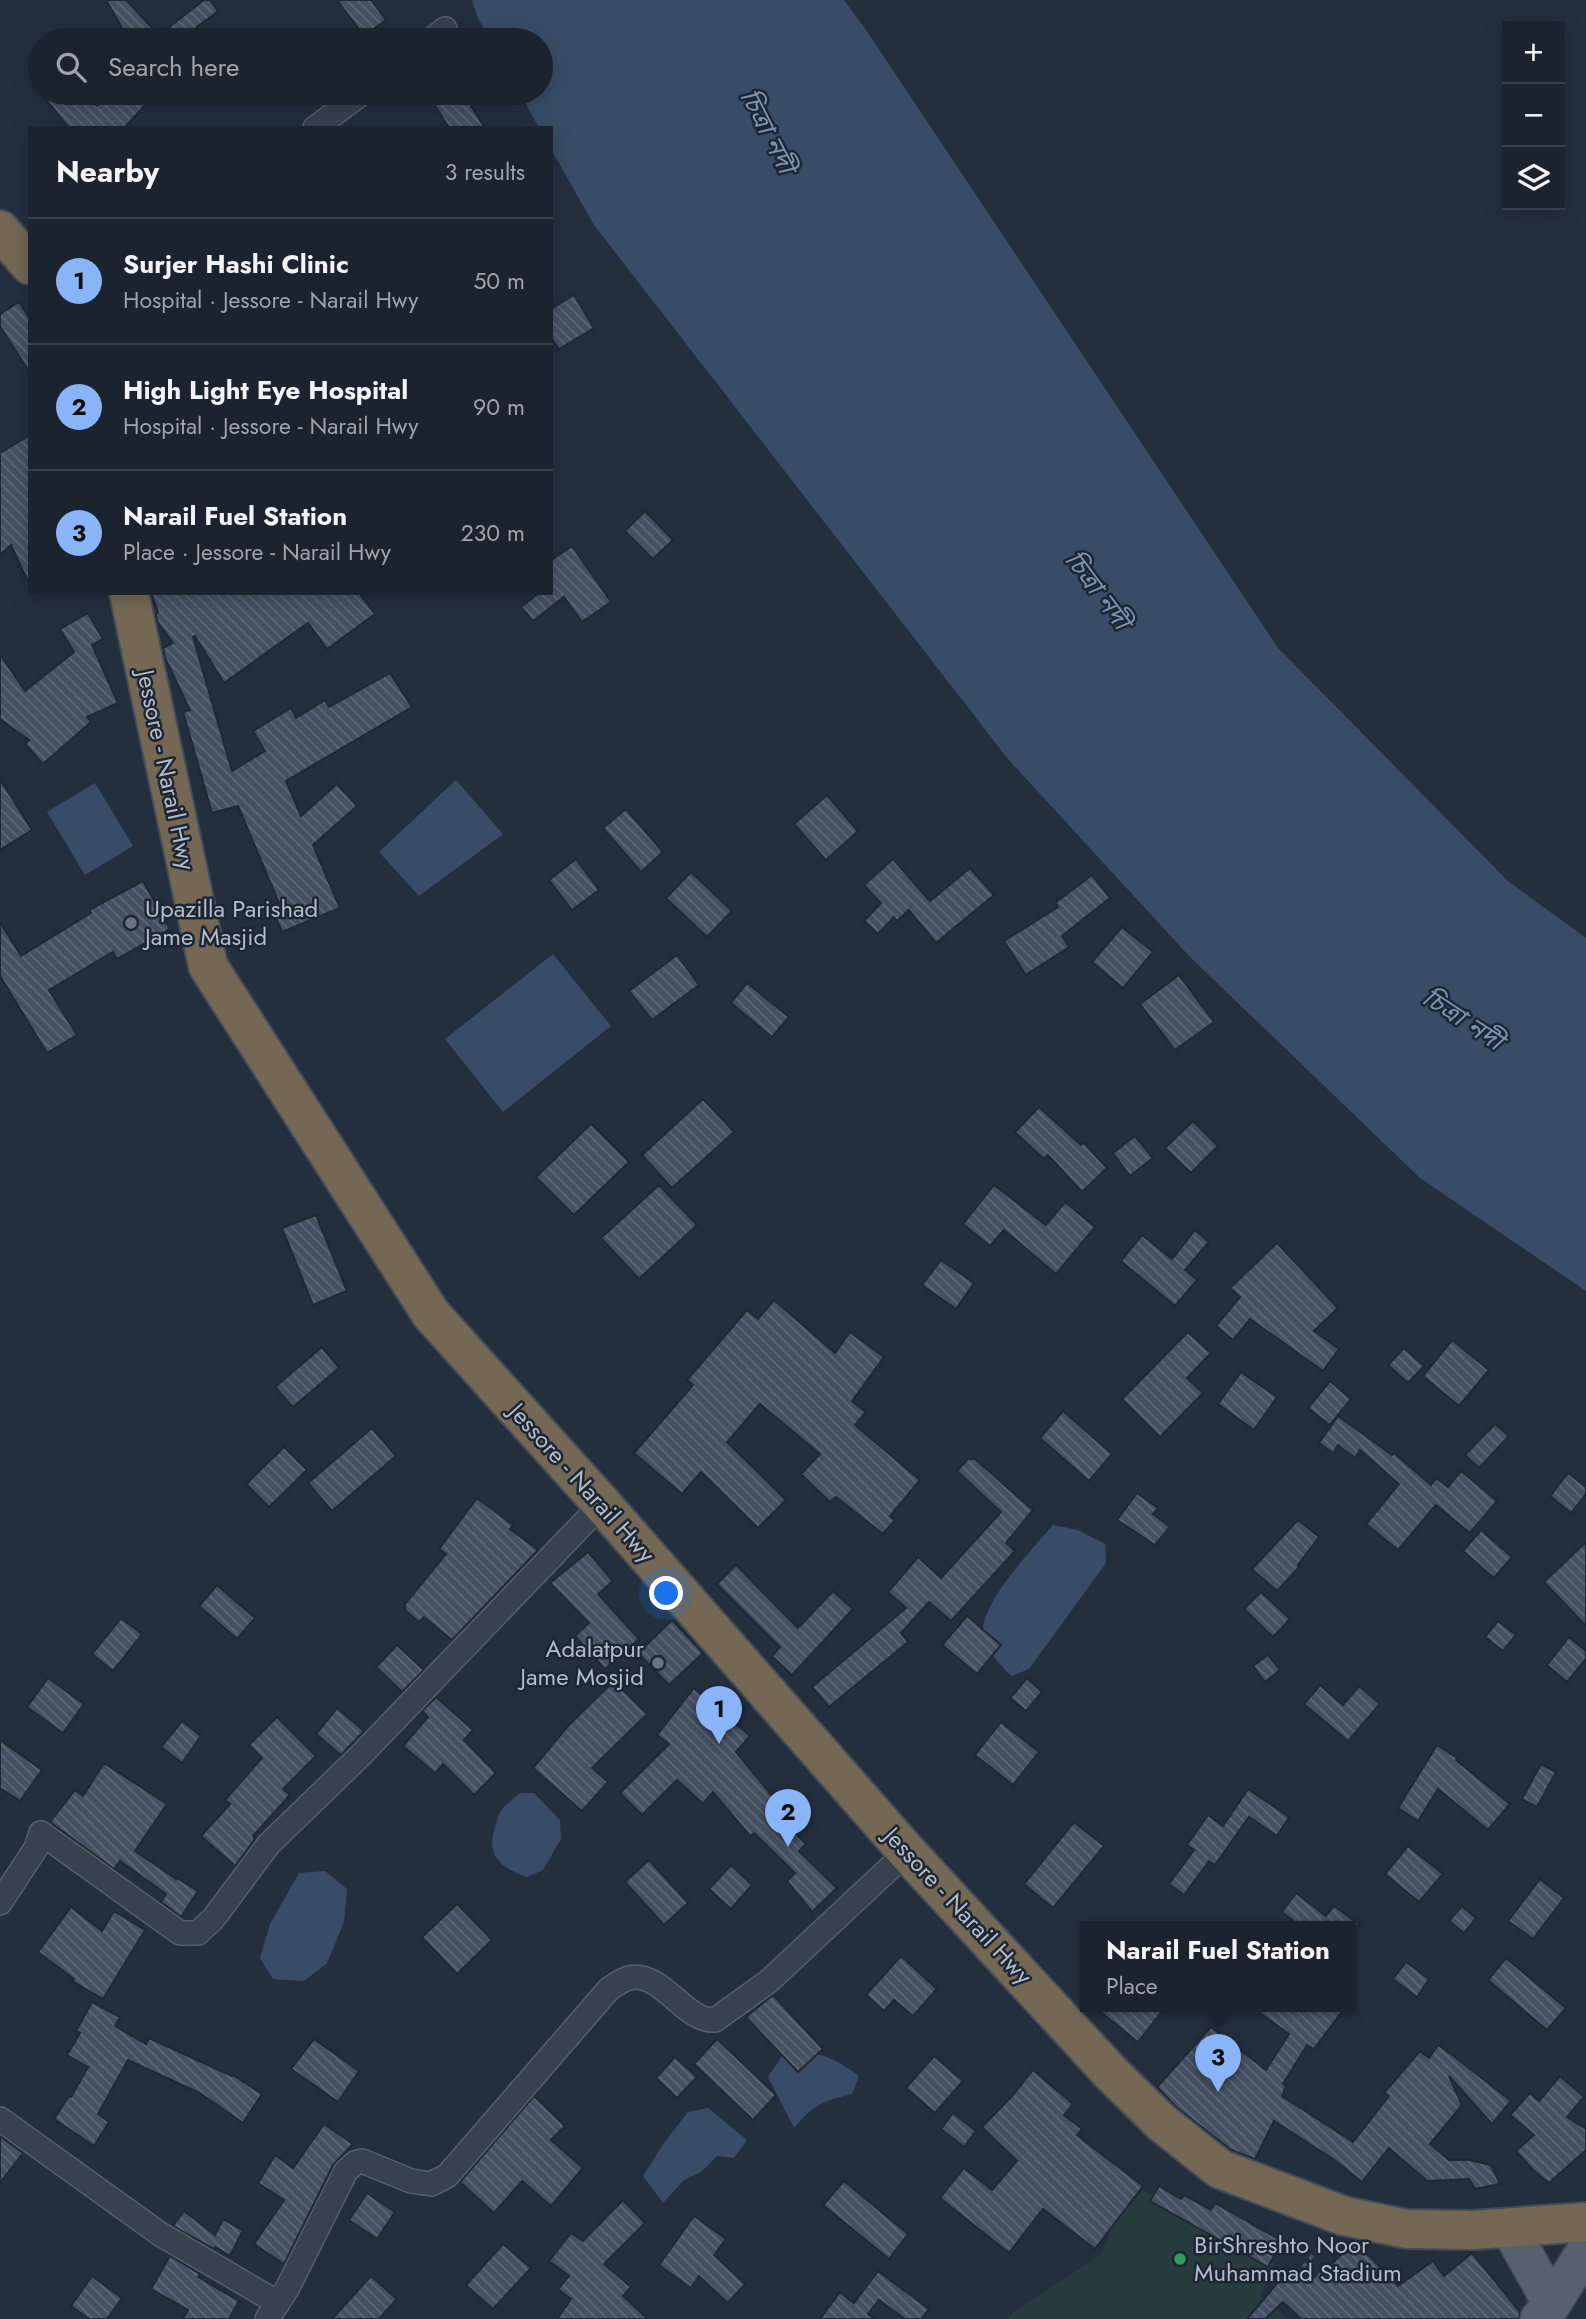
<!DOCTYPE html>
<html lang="en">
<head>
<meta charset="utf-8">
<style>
	:root { --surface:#1b232e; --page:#242b36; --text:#f1f3f6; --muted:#a0a4aa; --line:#39404a; --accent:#8ab4f8 }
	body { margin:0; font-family:Jost,"Noto Sans Bengali",sans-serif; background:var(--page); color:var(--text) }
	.controls { position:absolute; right:21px; top:21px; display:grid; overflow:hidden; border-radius:0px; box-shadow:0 4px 18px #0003 }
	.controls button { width:63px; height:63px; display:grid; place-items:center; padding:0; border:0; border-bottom:2px solid var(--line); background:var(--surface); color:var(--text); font:35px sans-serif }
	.you { position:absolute; left:667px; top:1594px; width:24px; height:24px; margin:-18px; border:5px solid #fff; border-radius:50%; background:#1a73e8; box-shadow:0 0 0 10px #1a73e833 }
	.badge { display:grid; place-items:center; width:46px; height:46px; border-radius:50%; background:var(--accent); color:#111; font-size:23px; font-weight:700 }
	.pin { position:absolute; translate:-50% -58px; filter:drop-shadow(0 2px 4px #0008) }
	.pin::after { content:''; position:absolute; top:37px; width:24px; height:21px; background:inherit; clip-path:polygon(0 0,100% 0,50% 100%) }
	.popup { position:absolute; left:1080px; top:1921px; width:276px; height:91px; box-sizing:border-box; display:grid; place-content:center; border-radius:0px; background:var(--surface); filter:drop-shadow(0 2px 5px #0005); font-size:23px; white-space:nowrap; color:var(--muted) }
	.popup b { font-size:26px; color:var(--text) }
	.popup::after { content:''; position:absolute; left:50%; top:100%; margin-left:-14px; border:14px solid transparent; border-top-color:var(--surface) }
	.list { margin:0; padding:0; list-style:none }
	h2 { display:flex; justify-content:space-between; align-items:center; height:91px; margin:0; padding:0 28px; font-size:30px }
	h2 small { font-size:23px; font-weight:400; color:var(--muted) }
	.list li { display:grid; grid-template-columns:46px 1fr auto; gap:21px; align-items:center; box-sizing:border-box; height:126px; padding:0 28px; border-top:2px solid var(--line) }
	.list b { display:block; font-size:26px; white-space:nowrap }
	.list p { margin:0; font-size:23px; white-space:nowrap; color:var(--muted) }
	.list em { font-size:23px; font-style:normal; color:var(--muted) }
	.icon { flex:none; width:38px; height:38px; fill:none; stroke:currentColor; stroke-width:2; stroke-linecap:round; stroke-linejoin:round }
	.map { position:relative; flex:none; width:1586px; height:2319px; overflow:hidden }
	.search { position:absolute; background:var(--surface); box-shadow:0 4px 18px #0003; left:28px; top:28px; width:525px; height:77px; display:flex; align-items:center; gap:18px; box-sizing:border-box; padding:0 24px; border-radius:38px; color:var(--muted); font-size:26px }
	.panel { position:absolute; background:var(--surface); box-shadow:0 4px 18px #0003; left:28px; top:126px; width:525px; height:469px; border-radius:0px }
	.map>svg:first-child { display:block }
</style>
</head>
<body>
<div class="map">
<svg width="1586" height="2319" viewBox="0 0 1586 2319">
	<defs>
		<pattern id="building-back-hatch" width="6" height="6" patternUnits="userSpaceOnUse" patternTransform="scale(1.75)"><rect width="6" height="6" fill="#455162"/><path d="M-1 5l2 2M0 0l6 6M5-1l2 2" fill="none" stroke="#5d6877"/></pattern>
	</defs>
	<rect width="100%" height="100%" fill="#242f3e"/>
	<polygon fill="#263c3f" points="1143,2190 1275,2264 1260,2296 1288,2319 1008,2319 1013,2313 1102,2254 1111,2228"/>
	<g fill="#394c67">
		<polygon points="472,0 844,0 868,33 1278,648 1509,882 1586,938 1586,1291 1420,1178 1190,957 1008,759 594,225 551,149 551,128 539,128 520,93 541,93 541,40 490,40 478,18"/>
		<polygon points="456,780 503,834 419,896 379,852"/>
		<polygon points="95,783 133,846 85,875 47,812"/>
		<polygon points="553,954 611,1026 503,1112 445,1039"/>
		<path d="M1053 1525 1078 1530 1105 1544 1106 1563 1029 1669 1012 1676C1001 1667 984 1647 983 1632 981 1603 1034 1547 1053 1525Z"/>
		<path d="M520 1793H534L560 1820 561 1839 543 1870 527 1877C499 1867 485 1855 496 1824 498 1818 499 1813 503 1808 508 1803 514 1798 520 1793Z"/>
		<polygon points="325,1871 347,1889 344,1922 327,1963 304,1981 273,1979 260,1958 270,1924 299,1873"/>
		<path d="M786 2050C818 2051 833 2057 859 2076L852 2094C823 2101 813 2105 794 2128L768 2077Z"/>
		<polygon points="708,2108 747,2140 734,2158 717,2156 701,2172 684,2180 663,2203 643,2176 666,2140 688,2112"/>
	</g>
	<g fill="url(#building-back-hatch)" stroke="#1f2835" stroke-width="2">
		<polygon points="106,0 126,0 159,35 204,0 210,0 218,11 180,40 129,40"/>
		<polygon points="337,0 371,0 386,20 364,36"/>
		<polygon points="41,93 86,93 97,106 110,93 140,93 149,101 124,128 69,128"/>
		<polygon points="427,93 492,93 471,106 485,128 449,128"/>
		<polygon points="574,295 594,328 559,349 551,338 551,309"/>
		<polygon points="19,302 30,319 30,373 0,326 0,314"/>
		<polygon points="30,435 30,586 11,545 0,555 0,453"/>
		<polygon points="645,511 673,540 653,559 625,531"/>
		<polygon points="572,546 611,602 582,622 564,597 533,621 521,607 539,593 551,593 551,560"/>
		<polygon points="151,593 359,593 375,614 327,649 308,623 224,683 195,636 193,637 232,771 265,751 253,731 291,708 296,718 325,700 329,707 390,673 412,707 286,781 301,816 337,784 357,806 313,845 340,908 282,932 271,907 279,903 238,806 212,813 183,712 190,710 165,658 163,648 173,643 157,621 156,614 158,612"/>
		<polygon points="88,613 103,639 92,645 118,703 87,717 91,722 43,764 25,744 29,740 0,719 0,654 25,691 74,652 60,629"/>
		<polygon points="0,779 32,830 0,850"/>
		<polygon points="827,795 858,831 826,860 794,824"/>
		<polygon points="626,809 663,852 641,872 603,828"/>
		<polygon points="576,859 599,890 572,910 549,880"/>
		<polygon points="893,859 930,901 970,868 994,895 936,943 909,910 897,921 894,917 878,934 864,921 881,903 864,885"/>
		<polygon points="691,872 732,911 707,937 666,898"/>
		<polygon points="1092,875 1110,898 1062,936 1069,947 1026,975 1004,941 1058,907 1055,903"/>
		<polygon points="143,881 170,929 117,959 113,952 49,990 77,1035 47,1053 0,976 0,922 21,956 91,913 89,910"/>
		<polygon points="1122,927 1153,952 1123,988 1092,962"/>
		<polygon points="677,955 699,985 652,1020 629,991"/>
		<polygon points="1179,975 1214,1022 1175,1050 1140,1004"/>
		<polygon points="747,983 789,1017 772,1037 731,1003"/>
		<polygon points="703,1099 734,1132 672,1188 642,1155"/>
		<polygon points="1039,1107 1081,1145 1084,1143 1107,1168 1082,1192 1048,1155 1044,1159 1015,1132"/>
		<polygon points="1193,1121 1218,1146 1191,1173 1165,1148"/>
		<polygon points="591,1124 629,1162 574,1215 536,1177"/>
		<polygon points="1135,1136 1153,1158 1130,1176 1113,1153"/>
		<polygon points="659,1185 697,1225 639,1279 601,1238"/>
		<polygon points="994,1185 1046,1225 1065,1202 1095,1227 1056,1274 1004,1230 990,1246 963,1224"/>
		<polygon points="316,1215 347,1291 313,1305 282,1228"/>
		<polygon points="1195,1230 1209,1242 1185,1270 1197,1280 1175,1306 1121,1261 1142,1235 1172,1259"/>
		<polygon points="1277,1243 1338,1308 1314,1331 1339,1349 1323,1371 1250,1319 1233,1340 1216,1326 1240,1297 1230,1288"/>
		<polygon points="941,1260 974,1283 956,1309 922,1285"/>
		<polygon points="774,1300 835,1353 850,1332 884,1357 852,1401 866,1412 855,1425 920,1480 890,1516 895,1520 883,1534 836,1497 830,1502 801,1474 820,1454 760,1404 727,1442 786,1500 758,1528 701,1472 682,1494 634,1453 693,1385 687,1380 747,1310 758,1319"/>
		<polygon points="1188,1332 1211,1353 1187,1378 1203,1393 1160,1437 1122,1399"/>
		<polygon points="1452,1340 1489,1370 1459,1406 1423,1376"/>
		<polygon points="322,1347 339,1368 293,1407 275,1387"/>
		<polygon points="1404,1348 1424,1366 1408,1383 1388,1365"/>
		<polygon points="1241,1372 1277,1397 1254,1430 1218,1404"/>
		<polygon points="1330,1381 1351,1399 1330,1425 1308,1408"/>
		<polygon points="1063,1411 1112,1454 1089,1481 1040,1438"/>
		<polygon points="1338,1416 1392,1455 1394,1453 1431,1485 1436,1478 1448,1487 1461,1471 1497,1501 1470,1533 1436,1505 1398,1550 1366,1524 1399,1484 1360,1450 1355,1458 1338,1445 1333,1453 1319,1443"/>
		<polygon points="1495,1424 1509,1436 1479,1468 1465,1455"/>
		<polygon points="372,1428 396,1456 332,1511 308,1483"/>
		<polygon points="284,1447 307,1470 269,1507 246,1484"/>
		<polygon points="968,1459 975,1459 1033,1510 1006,1543 1015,1551 951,1621 929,1602 901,1633 908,1642 829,1707 812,1687 906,1608 888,1592 918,1557 941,1578 1001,1512 957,1471"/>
		<polygon points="1568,1473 1586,1487 1586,1494 1571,1513 1550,1496"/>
		<polygon points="1137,1493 1158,1508 1153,1514 1170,1527 1155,1545 1117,1520"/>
		<polygon points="477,1498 513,1525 510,1529 538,1550 452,1640 424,1617 419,1622 405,1610 405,1604 446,1554 439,1549"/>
		<polygon points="1298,1520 1319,1537 1298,1565 1300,1566 1277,1591 1252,1569"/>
		<polygon points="1481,1530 1512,1557 1494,1578 1463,1551"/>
		<polygon points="1586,1542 1586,1626 1544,1582"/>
		<polygon points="588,1552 613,1581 598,1594 639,1639 605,1669 575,1636 589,1623 550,1583"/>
		<polygon points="736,1565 798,1628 833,1591 853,1609 792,1675 772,1656 780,1647 717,1584"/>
		<polygon points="217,1585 255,1618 237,1639 199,1606"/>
		<polygon points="1261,1592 1290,1619 1273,1637 1244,1609"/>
		<polygon points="967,1616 1001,1645 977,1674 942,1645"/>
		<polygon points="121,1618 142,1634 113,1671 92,1654"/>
		<polygon points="672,1620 703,1653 669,1685 638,1653"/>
		<polygon points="1498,1621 1516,1635 1503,1651 1485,1637"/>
		<polygon points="1569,1637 1586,1651 1586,1659 1567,1682 1547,1665"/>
		<polygon points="397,1645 424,1670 402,1692 376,1667"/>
		<polygon points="1268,1655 1280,1670 1265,1682 1253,1666"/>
		<polygon points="48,1678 84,1704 63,1733 27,1707"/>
		<polygon points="1027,1678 1042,1692 1026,1711 1010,1698"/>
		<polygon points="614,1681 647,1714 592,1768 608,1782 582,1811 533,1768 568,1726"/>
		<polygon points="1320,1685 1343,1705 1359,1686 1380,1704 1348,1741 1304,1704"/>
		<polygon points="694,1688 750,1736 736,1752 783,1809 776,1815 806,1844 799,1851 837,1888 812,1912 787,1881 795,1873 754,1833 750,1836 713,1792 703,1804 677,1780 642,1815 620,1793 669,1744 657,1735"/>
		<polygon points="436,1697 473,1730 464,1740 496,1773 474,1795 443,1764 435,1773 403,1746 428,1717 422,1711"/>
		<polygon points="337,1708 364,1731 341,1755 316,1734"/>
		<polygon points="277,1717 316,1756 283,1789 290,1795 253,1836 255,1839 235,1866 201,1836 230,1804 225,1800 262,1758 249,1745"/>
		<polygon points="182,1721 201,1736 182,1763 161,1747"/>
		<polygon points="1001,1722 1039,1752 1013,1785 975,1755"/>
		<polygon points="0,1740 42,1770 20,1801 0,1788"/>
		<polygon points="1437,1745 1457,1758 1456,1760 1510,1804 1488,1830 1438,1789 1418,1821 1398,1808"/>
		<polygon points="104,1763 167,1804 135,1851 176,1879 177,1878 198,1891 181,1917 161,1902 166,1894 120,1861 114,1869 50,1822 75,1790 83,1796"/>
		<polygon points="1541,1764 1556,1772 1537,1807 1522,1799"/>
		<polygon points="1248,1789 1289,1817 1277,1836 1249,1817 1215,1865 1209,1861 1184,1895 1169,1884 1194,1850 1187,1845 1208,1815 1223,1826"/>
		<polygon points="1074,1822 1104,1846 1053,1908 1024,1884"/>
		<polygon points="1408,1846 1443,1874 1419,1902 1385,1874"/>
		<polygon points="649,1860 688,1903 664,1925 625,1882"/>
		<polygon points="731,1865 752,1885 731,1909 709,1889"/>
		<polygon points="1540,1879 1564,1898 1533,1939 1508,1921"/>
		<polygon points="1296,1893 1326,1916 1334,1906 1361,1926 1300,1926 1282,1912"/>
		<polygon points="457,1904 492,1940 457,1974 422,1937"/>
		<polygon points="1462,1906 1476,1918 1464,1933 1449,1921"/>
		<polygon points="71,1907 102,1931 114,1911 145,1930 103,1999 72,1981 74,1979 38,1952"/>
		<polygon points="901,1956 937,1989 913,2016 894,2000 884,2011 866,1995"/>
		<polygon points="1506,1958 1566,2008 1547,2030 1488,1980"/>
		<polygon points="1406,1962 1429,1979 1417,1997 1393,1979"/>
		<polygon points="773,1995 823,2049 798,2072 746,2017"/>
		<polygon points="92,2002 120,2017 115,2026 146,2044 149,2038 232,2076 233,2075 262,2094 243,2123 200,2093 128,2060 98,2114 109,2122 94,2146 54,2119 69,2096 71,2097 88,2067 67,2055 80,2033 76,2031"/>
		<polygon points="1093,2006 1166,2006 1138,2042"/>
		<polygon points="1250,2006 1346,2006 1314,2049 1307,2045 1283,2084 1286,2086 1282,2096 1353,2142 1389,2096 1384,2093 1420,2051 1429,2058 1438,2045 1451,2054 1511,2101 1492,2124 1449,2076 1462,2105 1430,2144 1449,2160 1469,2160 1491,2165 1500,2184 1475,2189 1469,2179 1427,2181 1389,2148 1362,2182 1336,2161 1274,2121 1255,2159 1231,2150 1176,2107 1157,2087 1211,2027 1266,2070 1289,2034"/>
		<polygon points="314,2039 359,2071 338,2102 291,2069"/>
		<polygon points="717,2039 776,2095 753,2120 694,2064"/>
		<polygon points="934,2056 963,2081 935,2113 906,2088"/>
		<polygon points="675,2057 697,2077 677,2098 656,2078"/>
		<polygon points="1033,2070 1073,2104 1064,2115 1082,2129 1077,2135 1143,2186 1095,2249 1043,2209 1009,2253 940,2198 964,2168 992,2190 1017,2161 982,2127 1013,2095"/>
		<polygon points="1560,2076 1584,2097 1567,2117 1586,2129 1586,2150 1549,2183 1533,2170 1516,2151 1534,2135 1510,2115 1530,2093 1539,2101"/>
		<polygon points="534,2096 565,2126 551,2140 583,2168 551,2206 522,2181 494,2213 460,2182"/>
		<polygon points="953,2113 976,2131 964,2147 941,2129"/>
		<polygon points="324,2124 353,2144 333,2165 284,2264 254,2244 284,2200 258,2183 275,2155 293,2168"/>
		<polygon points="0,2136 23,2153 0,2183"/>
		<polygon points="844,2181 908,2234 889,2259 823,2205"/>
		<polygon points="1159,2186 1181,2199 1184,2195 1211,2210 1215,2203 1282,2241 1268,2267 1150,2201"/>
		<polygon points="367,2193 395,2212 377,2239 349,2220"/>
		<polygon points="623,2200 645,2223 604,2264 631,2287 623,2296 648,2319 557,2319 571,2299 558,2289 569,2276 549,2261 571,2233 583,2241"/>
		<polygon points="184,2211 215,2235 223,2219 243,2230 230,2256 215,2247 214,2249 173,2226"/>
		<polygon points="694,2216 726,2239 714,2255 745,2284 728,2303 699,2276 691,2288 659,2265"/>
		<polygon points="1355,2241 1398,2286 1433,2261 1444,2276 1472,2253 1520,2312 1519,2319 1301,2319 1283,2302 1265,2319 1247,2319 1290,2268 1308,2283 1320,2271 1322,2273"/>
		<polygon points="503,2244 531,2268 493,2309 466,2285"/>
		<polygon points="170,2256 200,2274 198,2277 239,2301 229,2319 183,2319 188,2310 151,2289"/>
		<polygon points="878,2271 929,2309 921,2319 905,2319 879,2300 868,2314 875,2319 820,2319 840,2292 854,2303"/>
		<polygon points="92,2276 122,2298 107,2319 89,2319 71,2306"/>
		<polygon points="371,2276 397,2299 379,2319 332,2319"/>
	</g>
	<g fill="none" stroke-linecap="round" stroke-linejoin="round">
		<defs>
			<g id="street">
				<polyline points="431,40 445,29"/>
				<polyline points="315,128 362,93"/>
				<polyline points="0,1903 36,1848 41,1833 180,1933 198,1933 213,1919 269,1844 360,1756 602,1504"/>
				<polyline points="0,2119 160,2234 278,2303"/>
				<path d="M267 2319 287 2289 346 2171 355 2163 362 2161 411 2181 431 2184 447 2176 609 1989C615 1985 622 1980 629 1978 663 1971 684 2022 715 2020L769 1981 907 1852"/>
			</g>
			<g id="primary">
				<polyline points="1509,2227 1552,2304"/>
				<polyline points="1539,2319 1552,2304 1586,2250"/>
			</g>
			<g id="highway">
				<polyline points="0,230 30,265"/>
				<polyline points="129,593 208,966 431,1314 602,1504 907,1852 1110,2072 1162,2123 1220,2169 1344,2216 1407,2229 1473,2230 1586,2222"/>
			</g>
		</defs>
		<use href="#street" stroke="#565f6c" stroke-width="26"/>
		<use href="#primary" stroke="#414a57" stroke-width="40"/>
		<use href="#highway" stroke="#434c59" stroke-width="42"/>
		<polyline stroke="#44595c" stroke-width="3.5" stroke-dasharray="5 5" stroke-linecap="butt" points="1278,2298 1325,2240"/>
		<use href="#street" stroke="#38414e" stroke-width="23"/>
		<use href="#primary" stroke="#56606e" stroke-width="37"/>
		<use href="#highway" stroke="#746855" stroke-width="38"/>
	</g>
	<g fill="#6b7280" stroke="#1d2633" stroke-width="2.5">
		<circle cx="131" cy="923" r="7"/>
		<circle cx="658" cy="1663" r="7"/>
	</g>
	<circle fill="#2e9e5b" stroke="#1d2633" stroke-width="2.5" cx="1180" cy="2259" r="7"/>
	<g text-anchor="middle" stroke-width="5" stroke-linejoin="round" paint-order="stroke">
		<g font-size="24" fill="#b4bcc9" stroke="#1d2633">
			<text transform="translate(166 770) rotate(78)" y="8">Jessore - Narail Hwy</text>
			<text transform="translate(582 1483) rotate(48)" y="8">Jessore - Narail Hwy</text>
			<text transform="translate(958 1906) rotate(47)" y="8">Jessore - Narail Hwy</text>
		</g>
		<g font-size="24" fill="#b4bcc9" stroke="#1d2633" text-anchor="start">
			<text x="145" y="917">Upazilla Parishad<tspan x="145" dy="28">Jame Masjid</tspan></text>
			<text x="644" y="1657" text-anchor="end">Adalatpur<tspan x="644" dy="28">Jame Mosjid</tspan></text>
			<text x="1194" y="2253">BirShreshto Noor<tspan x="1194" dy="28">Muhammad Stadium</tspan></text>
		</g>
		<g font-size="26" font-style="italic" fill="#7c92b1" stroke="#1d2633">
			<text transform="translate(768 131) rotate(63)" y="9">চিত্রা নদী</text>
			<text transform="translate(1098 590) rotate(53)" y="9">চিত্রা নদী</text>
			<text transform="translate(1463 1019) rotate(33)" y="9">চিত্রা নদী</text>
		</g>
	</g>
</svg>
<div class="controls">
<button>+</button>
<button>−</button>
<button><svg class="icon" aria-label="layers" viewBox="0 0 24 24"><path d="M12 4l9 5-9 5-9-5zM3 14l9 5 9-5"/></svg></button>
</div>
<div class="you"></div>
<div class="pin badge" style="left:719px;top:1744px">1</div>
<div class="pin badge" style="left:788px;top:1847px">2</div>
<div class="pin badge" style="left:1218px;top:2092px">3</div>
<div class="popup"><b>Narail Fuel Station</b>Place</div>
<div class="search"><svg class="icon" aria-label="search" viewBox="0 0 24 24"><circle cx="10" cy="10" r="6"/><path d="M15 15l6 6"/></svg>Search here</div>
<section class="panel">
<h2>Nearby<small>3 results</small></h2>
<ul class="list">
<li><span class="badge">1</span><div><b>Surjer Hashi Clinic</b><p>Hospital · Jessore - Narail Hwy</p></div><em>50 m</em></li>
<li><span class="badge">2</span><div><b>High Light Eye Hospital</b><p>Hospital · Jessore - Narail Hwy</p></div><em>90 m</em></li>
<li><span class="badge">3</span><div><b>Narail Fuel Station</b><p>Place · Jessore - Narail Hwy</p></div><em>230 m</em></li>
</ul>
</section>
</div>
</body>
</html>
